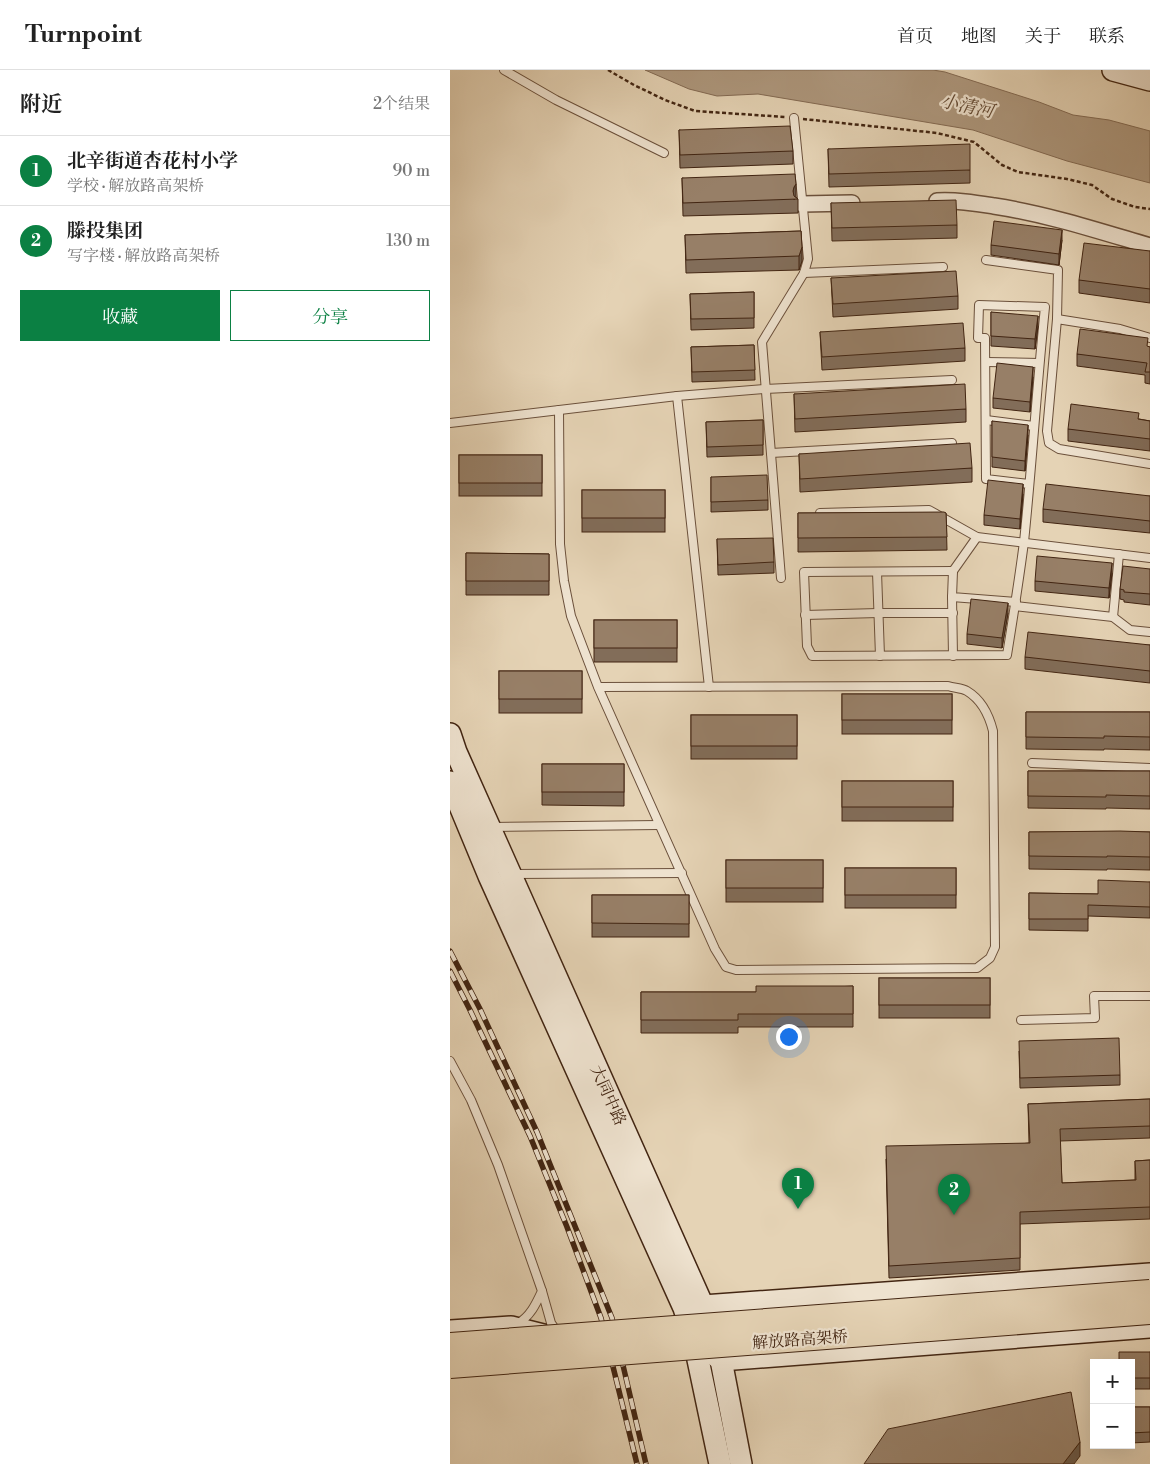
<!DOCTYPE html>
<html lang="zh">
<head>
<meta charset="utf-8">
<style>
	:root { --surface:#fff; --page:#f6f6f6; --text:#222; --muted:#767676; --line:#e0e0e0; --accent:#0b8043 }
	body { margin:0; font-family:"Libre Bodoni","Noto Serif SC",serif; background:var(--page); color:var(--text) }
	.controls { position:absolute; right:15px; bottom:15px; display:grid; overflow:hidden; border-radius:0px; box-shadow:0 5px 20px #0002 }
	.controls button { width:45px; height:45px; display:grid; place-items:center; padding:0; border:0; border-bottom:1px solid var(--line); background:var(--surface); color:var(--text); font:25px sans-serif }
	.you { position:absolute; left:338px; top:966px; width:18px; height:18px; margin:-12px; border:4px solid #fff; border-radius:50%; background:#1a73e8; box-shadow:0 0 0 8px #1a73e833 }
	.badge { display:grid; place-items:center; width:32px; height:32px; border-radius:50%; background:var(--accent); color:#fff; font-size:16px; font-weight:700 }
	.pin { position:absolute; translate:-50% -41px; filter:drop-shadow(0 1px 2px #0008) }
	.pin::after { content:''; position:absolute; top:26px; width:18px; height:15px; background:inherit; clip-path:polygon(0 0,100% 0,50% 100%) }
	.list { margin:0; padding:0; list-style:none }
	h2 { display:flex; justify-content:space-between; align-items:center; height:65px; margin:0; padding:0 20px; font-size:21px }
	h2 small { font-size:16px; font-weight:400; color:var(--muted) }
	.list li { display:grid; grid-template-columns:32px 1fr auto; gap:15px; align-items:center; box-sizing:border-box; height:70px; padding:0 20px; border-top:1px solid var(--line) }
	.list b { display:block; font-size:19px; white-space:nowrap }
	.list p { margin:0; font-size:16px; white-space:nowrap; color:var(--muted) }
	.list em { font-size:16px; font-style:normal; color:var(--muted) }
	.actions { display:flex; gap:10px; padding:15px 20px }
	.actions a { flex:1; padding:11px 0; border:1px solid var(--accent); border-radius:0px; text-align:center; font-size:18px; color:var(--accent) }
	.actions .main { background:var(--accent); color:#fff }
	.map { position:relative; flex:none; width:700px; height:1394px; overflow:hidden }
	header { display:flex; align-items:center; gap:30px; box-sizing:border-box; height:70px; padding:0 25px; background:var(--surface); border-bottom:1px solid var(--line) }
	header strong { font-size:24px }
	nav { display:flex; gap:28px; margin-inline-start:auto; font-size:18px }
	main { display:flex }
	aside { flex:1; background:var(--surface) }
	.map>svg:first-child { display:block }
</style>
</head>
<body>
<header>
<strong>Turnpoint</strong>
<nav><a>首页</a><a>地图</a><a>关于</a><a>联系</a></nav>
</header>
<main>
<aside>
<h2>附近<small>2个结果</small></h2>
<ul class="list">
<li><span class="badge">1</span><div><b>北辛街道杏花村小学</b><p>学校 · 解放路高架桥</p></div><em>90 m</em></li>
<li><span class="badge">2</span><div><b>滕投集团</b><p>写字楼 · 解放路高架桥</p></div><em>130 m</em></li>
</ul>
<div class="actions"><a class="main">收藏</a><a>分享</a></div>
</aside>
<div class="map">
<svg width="700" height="1394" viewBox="0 0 700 1394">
	<rect width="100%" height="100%" fill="#e5d3b5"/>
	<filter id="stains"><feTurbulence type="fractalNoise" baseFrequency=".004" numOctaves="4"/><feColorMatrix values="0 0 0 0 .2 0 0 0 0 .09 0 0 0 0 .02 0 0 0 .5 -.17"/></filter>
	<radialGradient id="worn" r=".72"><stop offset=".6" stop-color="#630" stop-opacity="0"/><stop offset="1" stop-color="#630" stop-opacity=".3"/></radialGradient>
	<polygon fill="#ae987e" stroke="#836a53" points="195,0 483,0 495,2 589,32 623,45 659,50 700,61 700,113 617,91 523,60 308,24 267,26 239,19"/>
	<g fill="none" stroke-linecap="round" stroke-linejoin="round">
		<defs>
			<g id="lane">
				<polyline points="54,0 106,30 214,83"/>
				<polyline points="536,190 608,200 607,249"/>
				<polyline points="354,203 493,197"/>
				<polyline points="700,268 670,259 607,249 597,361 599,373 609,379 700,394"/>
				<polyline points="536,292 589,293"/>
				<polyline points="227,326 259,617"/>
				<path d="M109 340 110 474 114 511 121 546 148 617 265 879 276 897 286 900 527 898 540 888 545 877 543 661C539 645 532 630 517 621 512 618 504 618 498 616L148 617"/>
				<polyline points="536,350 584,356"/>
				<polyline points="0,353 227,326 315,319 502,310"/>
				<polyline points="321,383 502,373"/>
				<polyline points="370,443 479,440 527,467 700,488"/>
				<polyline points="527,467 503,501 502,527 566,532"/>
				<path d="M503 501 354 502 357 576 362 586 557 585C563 548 569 510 574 472 582 394 587 315 595 237L529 235 528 268H535L536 409 579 414"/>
				<polyline points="427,502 430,586"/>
				<polyline points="331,508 312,272 354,203 358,189 344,48"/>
				<polyline points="502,527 503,586"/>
				<polyline points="565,536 663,547 680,560 700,562"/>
				<polyline points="355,545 428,543 503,543"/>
				<polyline points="663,547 669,484"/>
				<polyline points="582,693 700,698"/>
				<polyline points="41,757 209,755"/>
				<polyline points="63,804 232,803"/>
				<polyline points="571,950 645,948 644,926 700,926"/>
				<path d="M0 991 21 1030 48 1095 92 1221C86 1234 80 1247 67 1254"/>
				<polyline points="92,1221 101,1253 108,1263"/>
			</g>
			<g id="street">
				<path d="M487 131C507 130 525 133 544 136 597 144 649 161 700 176"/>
				<polyline points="352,134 402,133"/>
			</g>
			<g id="secondary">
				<polyline points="663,0 700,10"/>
				<polyline points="0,664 6,682 253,1236 271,1290 291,1394"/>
				<polyline points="0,712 39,806 234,1238 243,1266 270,1394"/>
				<polyline points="249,1249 253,1236 700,1204"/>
				<polyline points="0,1261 61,1257 93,1265"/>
				<polyline points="260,1281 271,1290 700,1257"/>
			</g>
		</defs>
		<use href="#lane" stroke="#6b503b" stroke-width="10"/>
		<use href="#street" stroke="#6b503b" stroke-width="18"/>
		<use href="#secondary" stroke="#422512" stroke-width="24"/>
		<g stroke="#422512" stroke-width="2.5" stroke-dasharray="4 2.5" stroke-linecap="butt">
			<polyline points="158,0 184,15 215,30 245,41 335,47"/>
			<polyline points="353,49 487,63 524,72 552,95 568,102 617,109 642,115 662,129 685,137 700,139"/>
		</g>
		<use href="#lane" stroke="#eee2cf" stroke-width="8"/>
		<use href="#street" stroke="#eee2cf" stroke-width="15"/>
		<use href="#secondary" stroke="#eee2cf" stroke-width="21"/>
		<defs>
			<g id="rail">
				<polyline points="0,881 30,939 87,1062 162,1248 196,1394"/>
				<polyline points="0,901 20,940 80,1066 117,1157 151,1248 187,1394"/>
			</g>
		</defs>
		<use href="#rail" stroke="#422512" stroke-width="5.5"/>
		<use href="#rail" stroke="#eee2cf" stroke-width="4" stroke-dasharray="11" stroke-linecap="butt"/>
		<defs>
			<g id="primary-bridge">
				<polyline points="0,1275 700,1222"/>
				<polyline points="0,1296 700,1242"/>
			</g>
		</defs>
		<use href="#primary-bridge" stroke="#422512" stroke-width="26" stroke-linecap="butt"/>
		<use href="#primary-bridge" stroke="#e5d3b5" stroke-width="24"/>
	</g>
	<g fill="#826d59" stroke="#422512">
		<polygon points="229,60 343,81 343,94 230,98"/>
		<polygon points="378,79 520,100 520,113 379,117"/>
		<polygon points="232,108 346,127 348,129 348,143 233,146"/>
		<polygon points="381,133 507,155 507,168 382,171"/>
		<polygon points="351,161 352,191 349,200 236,203 235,165"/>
		<polygon points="612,170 609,195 541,185 541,175"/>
		<polygon points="700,181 700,233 629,223 629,210"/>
		<polygon points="381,208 508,226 508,239 383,247"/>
		<polygon points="304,222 304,258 241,260 240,224"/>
		<polygon points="541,242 588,256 585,279 541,276"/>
		<polygon points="370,262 515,278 515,291 372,300"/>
		<polygon points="304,275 305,310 242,312 241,277"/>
		<polygon points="698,277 700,277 700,314 695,313 695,305 627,296 627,284"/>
		<polygon points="583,307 580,342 543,338 543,328"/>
		<polygon points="344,324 516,339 516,352 345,362"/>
		<polygon points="689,349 700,351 700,381 618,371 618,359"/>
		<polygon points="313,350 313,385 257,387 256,352"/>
		<polygon points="542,351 578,365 575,401 542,397"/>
		<polygon points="349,384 522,398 522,412 350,422"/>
		<rect x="9" y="385" width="83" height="41"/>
		<polygon points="261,407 318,430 318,440 261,442"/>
		<rect x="132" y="420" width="83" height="42"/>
		<polygon points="573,424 570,459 534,455 534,445"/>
		<polygon points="700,426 700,463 593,452 593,439"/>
		<polygon points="348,443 496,443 497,480 348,482"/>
		<polygon points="267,469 324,492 324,503 268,505"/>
		<polygon points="16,483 99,484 99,525 16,525"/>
		<polygon points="700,499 700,535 674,532 674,530 670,529 670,519"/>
		<polygon points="662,503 659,528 585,521 585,511"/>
		<polygon points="558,543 552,578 517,574 517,564"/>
		<rect x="144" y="550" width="83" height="42"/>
		<polygon points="700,575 700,613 575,599 575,587"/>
		<rect x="49" y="601" width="83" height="42"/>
		<rect x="392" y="624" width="110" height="40"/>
		<polygon points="576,642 700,642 700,680 654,679 654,680 576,679"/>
		<rect x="241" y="645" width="106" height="44"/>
		<polygon points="92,694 174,694 174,736 92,735"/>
		<polygon points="578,701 700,701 700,739 656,738 656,739 578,738"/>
		<rect x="392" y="711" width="111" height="40"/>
		<polygon points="579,762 700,762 700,800 657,799 657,800 579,799"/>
		<rect x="276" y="790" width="97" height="42"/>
		<rect x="395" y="798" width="111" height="40"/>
		<polygon points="700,812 700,848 638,846 638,861 579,860 579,823 648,824"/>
		<rect x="142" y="825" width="97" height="42"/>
		<rect x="429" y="908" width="111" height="40"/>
		<polygon points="403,916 403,957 288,957 288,963 191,963 191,922 306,922"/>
		<polygon points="569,981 670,1005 670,1015 570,1018"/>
		<polygon points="700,1029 700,1068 610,1071 612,1113 685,1110 685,1091 700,1090 700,1149 570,1154 570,1200 439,1208 436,1089 579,1073 578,1034"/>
		<polygon points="700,1282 700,1319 681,1319 681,1293"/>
		<polygon points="681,1337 700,1337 700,1372 681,1373"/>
	</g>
	<g fill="#6a5948" stroke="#422512">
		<polygon points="346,114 346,127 344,130 343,121 344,117"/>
		<polygon points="612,160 612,170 609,195 609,184"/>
		<polygon points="352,177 352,191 349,200 349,186"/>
		<polygon points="588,246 588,256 585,279 585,269"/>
		<polygon points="583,297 583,307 580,342 580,332"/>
		<polygon points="578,355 578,365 575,401 575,391"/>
		<polygon points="573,414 573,424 570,459 570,449"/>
		<polygon points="662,493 662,503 659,528 659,518"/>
		<polygon points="558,533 558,543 552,578 552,568"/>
		<polygon points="630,1372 630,1386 624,1394 613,1394"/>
	</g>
	<g fill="#977f67" stroke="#422512">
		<polygon points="340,56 343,81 230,85 229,60"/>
		<polygon points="520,74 520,100 379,104 378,79"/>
		<polygon points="345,104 346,114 344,117 343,121 344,126 348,129 233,133 232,108"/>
		<polygon points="506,130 507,155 382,158 381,133"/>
		<polygon points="544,151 612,160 609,184 541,175"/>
		<polygon points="351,161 352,177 349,186 236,190 235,165"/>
		<polygon points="634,173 700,181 700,219 629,210"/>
		<polygon points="506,201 508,226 383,234 381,208"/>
		<polygon points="304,222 304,248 241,249 240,224"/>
		<polygon points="541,242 588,246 585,269 541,266"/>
		<polygon points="513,253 515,278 372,287 370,262"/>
		<polygon points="630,259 698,268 697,276 700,277 700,302 695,302 697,293 627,284"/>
		<polygon points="304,275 305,300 242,302 241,277"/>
		<polygon points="547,293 583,297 580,332 543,328"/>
		<polygon points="515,314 516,339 345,349 344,324"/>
		<polygon points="621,334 689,343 688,349 700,351 700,369 618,359"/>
		<polygon points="313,350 313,375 257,377 256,352"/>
		<polygon points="542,351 578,355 575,391 542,387"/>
		<polygon points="520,373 522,398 350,409 349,384"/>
		<rect x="9" y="385" width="83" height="28"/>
		<polygon points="317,405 318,430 261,432 261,407"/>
		<polygon points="538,410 573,414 570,449 534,445"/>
		<polygon points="596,414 700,426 700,451 593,439"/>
		<rect x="132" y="420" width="83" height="28"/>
		<polygon points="494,442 496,443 497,467 348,468 348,443"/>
		<polygon points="323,468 324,492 268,495 267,469"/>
		<polygon points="16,483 99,484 99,511 16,511"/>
		<polygon points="587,486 662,493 659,518 585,511"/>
		<polygon points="673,496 700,499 700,524 674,522 674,520 670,519"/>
		<polygon points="521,529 558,533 552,568 517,564"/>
		<rect x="144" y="550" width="83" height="28"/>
		<polygon points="578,562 700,575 700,601 575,587"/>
		<rect x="49" y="601" width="83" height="28"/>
		<rect x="392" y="624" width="110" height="26"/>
		<polygon points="576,642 700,642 700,667 654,666 654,668 576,667"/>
		<rect x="241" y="645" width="106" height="31"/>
		<rect x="92" y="694" width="82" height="28"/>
		<polygon points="578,701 700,701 700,726 656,725 656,727 578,726"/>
		<rect x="392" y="711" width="111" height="26"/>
		<polygon points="670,761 700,762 700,787 657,786 657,787 579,786 579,762"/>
		<rect x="276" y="790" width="97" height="28"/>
		<rect x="395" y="798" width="111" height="27"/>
		<polygon points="648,810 700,812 700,837 638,835 638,849 579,849 579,823 648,824"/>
		<polygon points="142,825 239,825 239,854 142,853"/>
		<rect x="429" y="908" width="111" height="27"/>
		<polygon points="306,916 403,916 403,944 288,944 288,950 191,950 191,922 306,922"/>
		<polygon points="669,968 670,1005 570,1008 569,971"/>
		<polygon points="700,1029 700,1056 610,1059 612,1113 686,1110 685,1091 700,1090 700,1137 570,1142 570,1188 439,1196 436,1076 580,1073 578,1034"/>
		<polygon points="669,1282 700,1282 700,1308 681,1308 681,1293 669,1293"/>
		<polygon points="621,1322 630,1372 613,1394 414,1394 438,1359"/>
		<polygon points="681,1337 700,1337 700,1362 681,1363"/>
	</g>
	<g text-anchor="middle" stroke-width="4.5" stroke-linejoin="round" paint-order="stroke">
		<g font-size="16" fill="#422512" stroke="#eee2cf">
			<text transform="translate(159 1025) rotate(66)" y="6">大同中路</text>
			<text transform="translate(350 1269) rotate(-4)" y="6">解放路高架桥</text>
		</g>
		<g font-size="18" font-style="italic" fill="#624832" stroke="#eee2cf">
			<text transform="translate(517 36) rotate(12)" y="6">小清河</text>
		</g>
	</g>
	<rect width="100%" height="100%" filter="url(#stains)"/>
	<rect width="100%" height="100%" fill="url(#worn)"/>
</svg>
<div class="controls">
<button>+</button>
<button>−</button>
</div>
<div class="you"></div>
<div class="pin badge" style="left:348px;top:1139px">1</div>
<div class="pin badge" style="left:504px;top:1145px">2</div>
</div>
</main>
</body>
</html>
